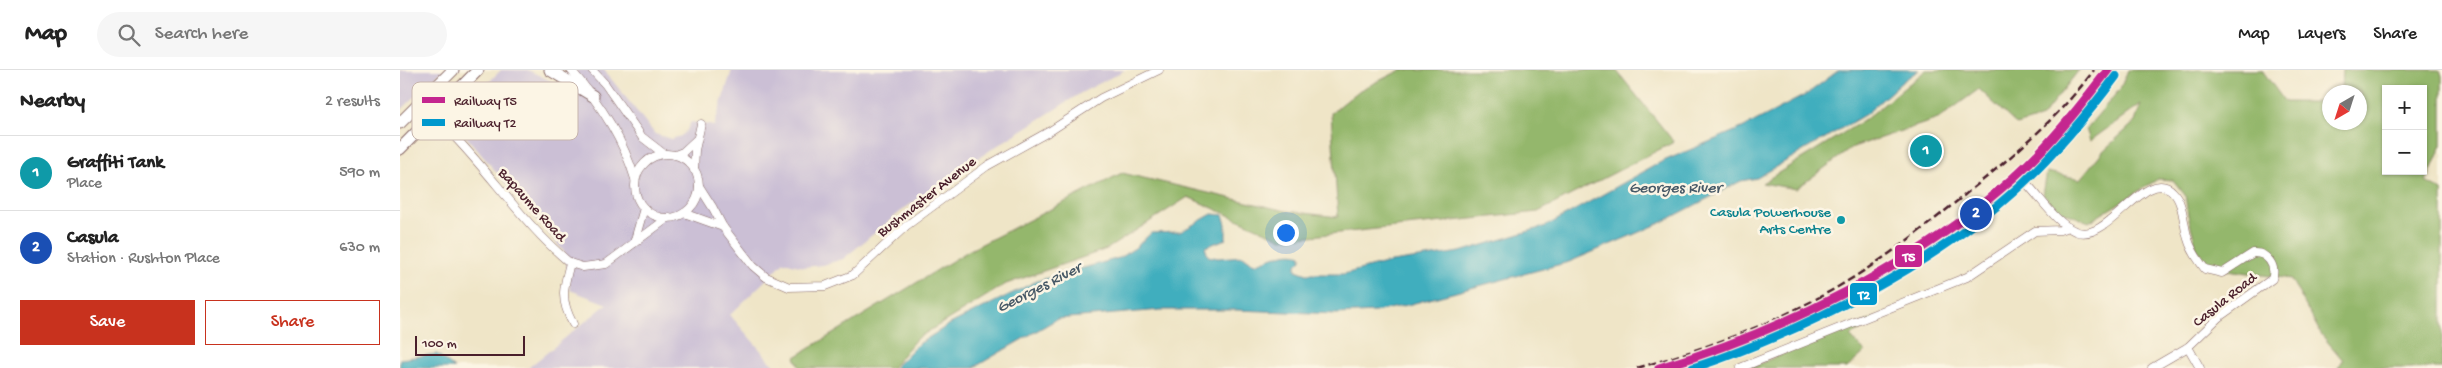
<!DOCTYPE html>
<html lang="en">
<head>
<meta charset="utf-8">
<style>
	:root { --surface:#fff; --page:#f6f6f6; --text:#222; --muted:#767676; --line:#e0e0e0; --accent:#c8321e }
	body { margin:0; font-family:"Gochi Hand",sans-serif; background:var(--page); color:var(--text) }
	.controls { position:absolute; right:15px; top:15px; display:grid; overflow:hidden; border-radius:0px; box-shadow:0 1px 4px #0004 }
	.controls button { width:45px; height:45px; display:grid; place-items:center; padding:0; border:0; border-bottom:1px solid var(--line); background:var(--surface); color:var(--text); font:25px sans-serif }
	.compass { position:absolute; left:1922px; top:15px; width:45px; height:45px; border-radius:50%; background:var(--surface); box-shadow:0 1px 4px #0004; rotate:219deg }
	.scale { position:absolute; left:15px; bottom:12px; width:110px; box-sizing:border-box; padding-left:5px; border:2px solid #4a1f2b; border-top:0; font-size:14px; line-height:18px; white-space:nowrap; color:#4a1f2b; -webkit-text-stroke:4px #fcf5e5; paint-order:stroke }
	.you { position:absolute; left:885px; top:162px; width:18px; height:18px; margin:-12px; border:4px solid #fff; border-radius:50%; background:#1a73e8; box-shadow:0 0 0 8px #1a73e833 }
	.badge { display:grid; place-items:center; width:32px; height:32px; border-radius:50%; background:var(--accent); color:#fff; font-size:16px; font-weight:700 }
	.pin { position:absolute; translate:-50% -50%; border:2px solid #fff; box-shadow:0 1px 5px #0006 }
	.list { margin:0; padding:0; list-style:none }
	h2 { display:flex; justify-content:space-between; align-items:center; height:65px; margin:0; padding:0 20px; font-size:21px }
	h2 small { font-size:16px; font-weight:400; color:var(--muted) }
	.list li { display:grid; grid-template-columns:32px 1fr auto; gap:15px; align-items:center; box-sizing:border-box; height:75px; padding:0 20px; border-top:1px solid var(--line) }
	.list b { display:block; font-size:19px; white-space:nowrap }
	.list p { margin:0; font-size:16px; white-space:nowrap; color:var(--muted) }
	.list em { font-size:16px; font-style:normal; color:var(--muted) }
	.actions { display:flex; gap:10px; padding:15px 20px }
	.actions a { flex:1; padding:11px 0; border:1px solid var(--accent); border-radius:0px; text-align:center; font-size:18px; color:var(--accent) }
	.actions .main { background:var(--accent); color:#fff }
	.icon { flex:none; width:28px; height:28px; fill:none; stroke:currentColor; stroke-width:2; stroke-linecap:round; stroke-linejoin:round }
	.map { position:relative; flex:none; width:2042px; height:298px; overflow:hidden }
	header { display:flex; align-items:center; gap:30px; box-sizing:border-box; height:70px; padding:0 25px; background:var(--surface); border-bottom:1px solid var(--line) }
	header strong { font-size:24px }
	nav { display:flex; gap:28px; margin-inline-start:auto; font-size:18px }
	.search { width:350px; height:45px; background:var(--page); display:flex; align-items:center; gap:12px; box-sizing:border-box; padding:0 18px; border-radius:28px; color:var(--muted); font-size:19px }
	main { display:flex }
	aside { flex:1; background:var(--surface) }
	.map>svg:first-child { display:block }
</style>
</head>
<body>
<header>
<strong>Map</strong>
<div class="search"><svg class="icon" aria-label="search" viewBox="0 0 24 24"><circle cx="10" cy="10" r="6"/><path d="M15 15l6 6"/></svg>Search here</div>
<nav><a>Map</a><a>Layers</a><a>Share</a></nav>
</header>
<main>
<aside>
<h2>Nearby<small>2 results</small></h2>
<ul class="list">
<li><span class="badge" style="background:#0f9aa8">1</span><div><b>Graffiti Tank</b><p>Place</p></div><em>590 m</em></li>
<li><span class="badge" style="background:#1a4fb4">2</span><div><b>Casula</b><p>Station · Rushton Place</p></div><em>630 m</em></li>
</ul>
<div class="actions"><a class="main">Save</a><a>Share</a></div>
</aside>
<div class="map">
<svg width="2042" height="298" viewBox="0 0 2042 298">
	<rect width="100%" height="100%" fill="#fcf5e5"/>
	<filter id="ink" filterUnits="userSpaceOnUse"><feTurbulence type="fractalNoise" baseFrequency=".02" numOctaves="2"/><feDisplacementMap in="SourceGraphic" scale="10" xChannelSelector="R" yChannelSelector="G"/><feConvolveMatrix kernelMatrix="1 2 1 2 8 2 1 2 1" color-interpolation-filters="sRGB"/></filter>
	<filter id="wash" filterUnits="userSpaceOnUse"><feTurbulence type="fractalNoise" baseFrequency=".0096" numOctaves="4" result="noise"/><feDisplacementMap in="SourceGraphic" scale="20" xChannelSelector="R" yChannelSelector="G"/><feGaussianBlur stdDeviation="1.12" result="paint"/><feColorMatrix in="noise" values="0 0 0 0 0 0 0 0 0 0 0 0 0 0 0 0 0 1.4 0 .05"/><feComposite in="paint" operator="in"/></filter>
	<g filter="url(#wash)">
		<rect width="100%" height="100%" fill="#efe5c7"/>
		<g fill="#cbbfd5">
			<polygon points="0,0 43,0 0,41"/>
			<polygon points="101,0 128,0 161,16 178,0 204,0 255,64 271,69 281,66 287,60 291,52 314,56 332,0 725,0 681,23 592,79 505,138 443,189 423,195 403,197 384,192 330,245 376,298 128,298 207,234 170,220 165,183 51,49"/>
		</g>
		<g fill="#94b76c" stroke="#6f6b4c" fill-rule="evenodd">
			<polygon points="1001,0 1216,0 1274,72 1138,142 882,169 788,127 707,179 606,214 516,269 492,298 400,298 395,287 570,180 722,103 886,141 938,147 931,43 960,20"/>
			<polygon points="1526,0 1679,0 1642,47 1617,55 1579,19 1538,49 1453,77 1396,119 1362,113 1466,49"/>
			<path d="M1728 0H1862L1885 32H1929L1930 52H1960V22H1941L1942 0H2040L2042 6V75L2026 112 2042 121V298H1938L1943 290 1921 264 1891 209 1813 198 1797 179 1788 145 1785 125 1773 110 1758 109 1689 152 1658 140 1643 125 1647 102 1680 109 1703 81 1735 52 1741 34 1690 71 1686 59 1720 19ZM1986 19H2023V101H1986Z"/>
			<polygon points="1493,242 1450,266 1465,282 1447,298 1349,298 1431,264"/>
		</g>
		<g fill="#41aebe" stroke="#466674">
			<path d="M1439 0H1519L1503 11 1466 44 1357 108 1341 111 1263 152 1169 192 1007 235 975 242 937 244 837 240H761L657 249 573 298H494L517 275 550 254 637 211 719 188 735 178 751 163 780 162 812 144 823 145 826 154V169L805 177 808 186 818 188 843 186 854 194C867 190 887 179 901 185V190L896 195V200L907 204H944L985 193 1060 182 1146 156 1261 92 1342 58 1407 24Z"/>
			<polygon points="37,284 54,298 0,298 0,289"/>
		</g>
	</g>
	<g filter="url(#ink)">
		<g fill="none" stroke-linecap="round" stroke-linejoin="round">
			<defs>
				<g id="minor">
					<path d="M171 0C199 32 223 68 235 109"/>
					<polyline points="192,0 205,14 242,67 264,84"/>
					<path d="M27 54 39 56 49 61C91 103 124 155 170 193 163 219 160 230 173 254"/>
					<circle cx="267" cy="116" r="32"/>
					<polyline points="275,85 283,82 297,69"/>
					<polyline points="294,100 295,80 301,54"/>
					<path d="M1626 113C1641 128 1656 153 1675 161 1708 176 1746 94 1773 122 1784 133 1783 155 1788 169 1791 180 1798 190 1805 199L1822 203 1853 183C1867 182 1877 196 1872 209L1819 247 1788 277 1752 298"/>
					<polyline points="299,116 313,138 323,157 353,196 366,207 389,217 425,216 453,205 506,156 587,96 650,61 701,28 759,0"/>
					<polyline points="284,143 323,157"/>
					<polyline points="234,173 244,138"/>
					<polyline points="170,193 183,197 206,194 269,147"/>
					<polyline points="1788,277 1800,298"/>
					<polyline points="1340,298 1567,207 1635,161 1660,160 1668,157"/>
				</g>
				<g id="secondary">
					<polyline points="150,0 193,26"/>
					<polyline points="0,53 53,0"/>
					<polyline points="0,79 78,0"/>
				</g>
			</defs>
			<use href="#minor" stroke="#846462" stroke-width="9"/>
			<use href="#secondary" stroke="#846462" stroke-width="13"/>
			<use href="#minor" stroke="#fff" stroke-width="8"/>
			<use href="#secondary" stroke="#fff" stroke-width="11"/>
			<path stroke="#4a1f2b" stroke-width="2.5" stroke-dasharray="8 4" stroke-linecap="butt" d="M1237 298C1307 278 1377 253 1441 215 1490 186 1534 150 1578 114 1620 80 1662 43 1694 0"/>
			<defs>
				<path id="rail-1" d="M1259 298C1382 262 1518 194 1613 108 1649 76 1679 38 1708 0"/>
				<path id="rail-2" d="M1293 298C1404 261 1535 195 1622 114 1657 81 1687 45 1716 6"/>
			</defs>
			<use href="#rail-1" stroke="#fcf5e5" stroke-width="12"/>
			<use href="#rail-2" stroke="#fcf5e5" stroke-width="12"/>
			<use href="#rail-1" stroke="#c4258f" stroke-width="9"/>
			<use href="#rail-2" stroke="#0098cd" stroke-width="9"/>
		</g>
	</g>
	<circle fill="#0f9aa8" stroke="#fcf5e5" stroke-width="2" cx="1441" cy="150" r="5"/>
	<g text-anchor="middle" stroke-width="5" stroke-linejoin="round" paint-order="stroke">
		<g font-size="15" fill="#4a1f2b" stroke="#fcf5e5">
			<text transform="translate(526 126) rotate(-38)" y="5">Bushmaster Avenue</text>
			<text transform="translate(133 134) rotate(48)" y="5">Bapaume Road</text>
			<text transform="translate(1824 229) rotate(-39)" y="5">Casula Road</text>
		</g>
		<g font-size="15" fill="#0d838f" stroke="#fcf5e5" text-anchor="end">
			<text x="1431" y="146">Casula Powerhouse<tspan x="1431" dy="17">Arts Centre</tspan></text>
		</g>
		<g font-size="16" font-style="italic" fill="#465866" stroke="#fcf5e5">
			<text x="1275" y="122">Georges River</text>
			<text transform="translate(638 216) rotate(-27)" y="6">Georges River</text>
		</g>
	</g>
	<rect x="12" y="12" width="166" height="58" rx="8" fill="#fcf5e5" stroke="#c7b5ad" stroke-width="1"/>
	<rect x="22" y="27" width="23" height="6" fill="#c4258f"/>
	<rect x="22" y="49" width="23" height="7" fill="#0098cd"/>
	<g font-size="14" fill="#4a1f2b">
		<text x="54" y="35">Railway T5</text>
		<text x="54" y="57">Railway T2</text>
	</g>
	<g stroke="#fcf5e5" stroke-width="2">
		<rect x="1494" y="174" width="29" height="24" rx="5" fill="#c4258f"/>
		<rect x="1449" y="212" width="29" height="24" rx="5" fill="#0098cd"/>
	</g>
	<g font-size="14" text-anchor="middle" font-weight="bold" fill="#fff">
		<text x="1509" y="191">T5</text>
		<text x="1464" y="229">T2</text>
	</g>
</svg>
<div class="controls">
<button>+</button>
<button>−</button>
</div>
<svg class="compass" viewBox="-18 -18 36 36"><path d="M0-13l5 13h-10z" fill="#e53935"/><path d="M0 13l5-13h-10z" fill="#767676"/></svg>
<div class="scale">100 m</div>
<div class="you"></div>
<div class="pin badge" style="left:1526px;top:81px;background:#0f9aa8">1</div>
<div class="pin badge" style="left:1576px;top:144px;background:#1a4fb4">2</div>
</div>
</main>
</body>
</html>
